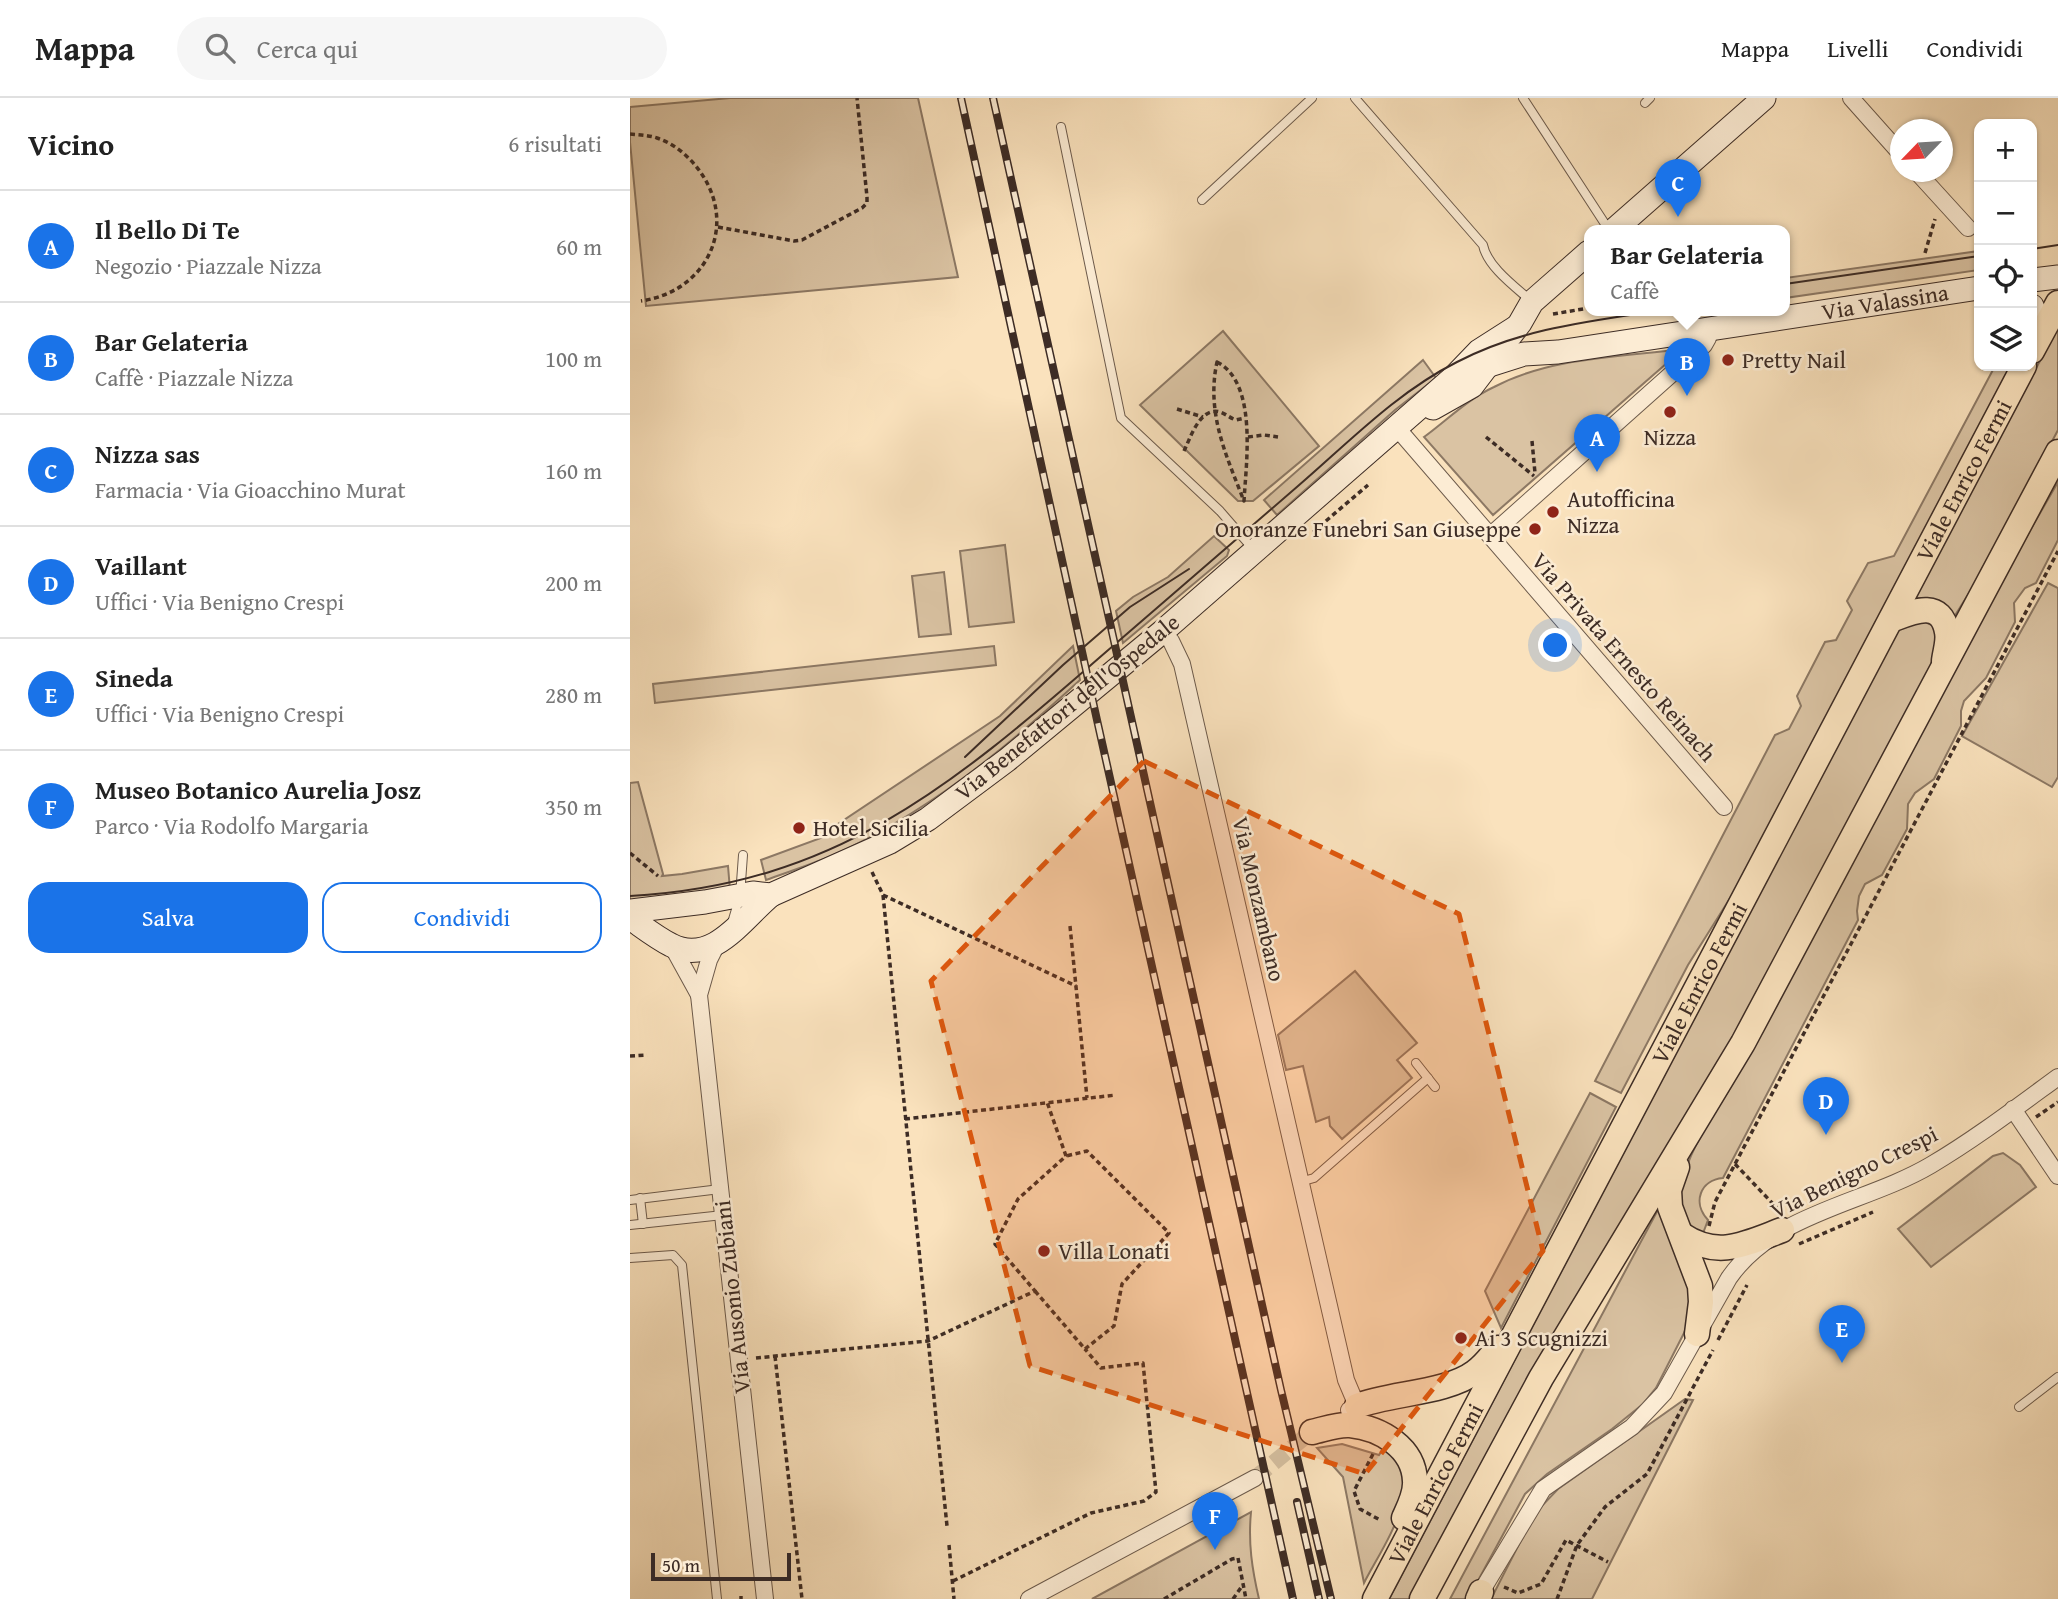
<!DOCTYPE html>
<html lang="it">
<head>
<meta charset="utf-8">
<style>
	:root { --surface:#fff; --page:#f6f6f6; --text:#222; --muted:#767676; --line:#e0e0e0; --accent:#1a73e8 }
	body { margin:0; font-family:"Gentium Book Plus",serif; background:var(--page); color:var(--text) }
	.controls { position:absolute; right:21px; top:21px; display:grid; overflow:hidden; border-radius:14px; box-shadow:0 2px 5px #0004 }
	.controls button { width:63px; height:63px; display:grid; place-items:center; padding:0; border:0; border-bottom:2px solid var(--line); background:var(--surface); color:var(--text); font:35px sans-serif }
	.compass { position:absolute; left:1260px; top:21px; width:63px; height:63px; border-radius:50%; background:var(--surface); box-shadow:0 2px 5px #0004; rotate:245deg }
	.scale { position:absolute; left:21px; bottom:18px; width:140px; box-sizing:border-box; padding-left:7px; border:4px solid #3d2c25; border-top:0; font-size:19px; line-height:24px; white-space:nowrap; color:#3d2c25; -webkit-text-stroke:5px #fcecd4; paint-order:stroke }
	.you { position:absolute; left:926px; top:548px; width:24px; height:24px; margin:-18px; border:5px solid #fff; border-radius:50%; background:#1a73e8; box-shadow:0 0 0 10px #1a73e833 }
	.badge { display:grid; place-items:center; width:46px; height:46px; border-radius:50%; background:var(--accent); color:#fff; font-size:23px; font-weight:700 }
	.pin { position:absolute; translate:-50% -58px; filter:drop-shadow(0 2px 4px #0008) }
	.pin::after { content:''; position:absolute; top:37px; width:24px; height:21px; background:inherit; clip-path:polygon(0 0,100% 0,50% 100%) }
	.popup { position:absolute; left:954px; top:127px; width:206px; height:91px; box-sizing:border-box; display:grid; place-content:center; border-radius:14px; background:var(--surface); filter:drop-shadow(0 2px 5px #0005); font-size:23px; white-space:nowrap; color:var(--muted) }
	.popup b { font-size:26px; color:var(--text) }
	.popup::after { content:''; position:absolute; left:50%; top:100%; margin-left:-14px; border:14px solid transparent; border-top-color:var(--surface) }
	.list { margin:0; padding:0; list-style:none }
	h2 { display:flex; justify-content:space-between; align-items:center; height:91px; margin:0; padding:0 28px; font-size:30px }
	h2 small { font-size:23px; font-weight:400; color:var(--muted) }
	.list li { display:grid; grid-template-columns:46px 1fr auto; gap:21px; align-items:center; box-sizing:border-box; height:112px; padding:0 28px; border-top:2px solid var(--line) }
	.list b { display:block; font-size:26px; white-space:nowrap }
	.list p { margin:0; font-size:23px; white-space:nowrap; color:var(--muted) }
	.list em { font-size:23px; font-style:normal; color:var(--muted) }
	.actions { display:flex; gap:14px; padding:21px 28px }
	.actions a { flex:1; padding:16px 0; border:2px solid var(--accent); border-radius:21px; text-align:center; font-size:24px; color:var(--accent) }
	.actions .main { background:var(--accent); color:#fff }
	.icon { flex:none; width:38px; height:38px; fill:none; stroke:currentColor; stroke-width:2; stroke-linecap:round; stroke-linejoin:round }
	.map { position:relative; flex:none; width:1428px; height:1501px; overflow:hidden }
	header { display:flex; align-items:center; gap:42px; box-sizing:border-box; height:98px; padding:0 35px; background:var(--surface); border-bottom:2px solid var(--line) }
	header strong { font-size:33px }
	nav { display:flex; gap:38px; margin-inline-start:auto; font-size:24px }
	.search { width:490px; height:63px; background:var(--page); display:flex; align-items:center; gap:18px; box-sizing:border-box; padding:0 24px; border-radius:38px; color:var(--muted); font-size:26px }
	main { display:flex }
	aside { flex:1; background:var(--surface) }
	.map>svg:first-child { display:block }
</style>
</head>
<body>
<header>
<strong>Mappa</strong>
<div class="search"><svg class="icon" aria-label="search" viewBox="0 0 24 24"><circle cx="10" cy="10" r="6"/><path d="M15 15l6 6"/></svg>Cerca qui</div>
<nav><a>Mappa</a><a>Livelli</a><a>Condividi</a></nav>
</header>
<main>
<aside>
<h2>Vicino<small>6 risultati</small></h2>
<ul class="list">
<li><span class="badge">A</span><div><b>Il Bello Di Te</b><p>Negozio · Piazzale Nizza</p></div><em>60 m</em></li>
<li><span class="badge">B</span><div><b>Bar Gelateria</b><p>Caffè · Piazzale Nizza</p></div><em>100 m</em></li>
<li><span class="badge">C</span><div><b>Nizza sas</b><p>Farmacia · Via Gioacchino Murat</p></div><em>160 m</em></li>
<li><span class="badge">D</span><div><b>Vaillant</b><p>Uffici · Via Benigno Crespi</p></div><em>200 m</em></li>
<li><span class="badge">E</span><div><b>Sineda</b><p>Uffici · Via Benigno Crespi</p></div><em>280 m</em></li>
<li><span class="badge">F</span><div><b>Museo Botanico Aurelia Josz</b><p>Parco · Via Rodolfo Margaria</p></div><em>350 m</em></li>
</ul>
<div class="actions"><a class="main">Salva</a><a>Condividi</a></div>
</aside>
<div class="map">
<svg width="1428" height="1501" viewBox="0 0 1428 1501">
	<rect width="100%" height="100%" fill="#fae2bd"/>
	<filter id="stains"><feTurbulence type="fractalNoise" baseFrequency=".00286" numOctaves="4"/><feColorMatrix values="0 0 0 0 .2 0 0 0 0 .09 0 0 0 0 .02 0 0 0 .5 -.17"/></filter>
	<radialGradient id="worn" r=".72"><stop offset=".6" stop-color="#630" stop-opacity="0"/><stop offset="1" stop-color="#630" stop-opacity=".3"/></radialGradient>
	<g fill="#dac3a3" stroke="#8c7864" stroke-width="2">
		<polygon points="100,0 288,0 328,179 16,208 0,44 0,9"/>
		<polygon points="1349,153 1349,172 1155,200 1155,180"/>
		<polygon points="1428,229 1428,332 1353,473 1324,519 1293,500 1284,500"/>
		<polygon points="593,233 689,348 623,403 608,403 510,307"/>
		<path d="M1053 251 863 417 794 339C817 322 838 301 864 289 921 259 990 259 1053 251Z"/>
		<polygon points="793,262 806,280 765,312 647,417 634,402"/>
		<polygon points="1365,268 1383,268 1126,759 1058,867 991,995 965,983 1145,637 1159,631 1171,608 1167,598 1195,544 1206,542 1222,512 1217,503 1238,465 1264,458"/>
		<path d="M1428 384V442L1406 485 1395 490 1384 505 1385 524 1356 580 1334 603 1331 613V628L1304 681 1285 695 1278 706 1277 731 1252 777 1235 786 1229 798 1227 813 1228 822 1093 1080C1070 1082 1062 1105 1078 1122L1072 1138C1019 1101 1080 1025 1103 985L1384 460Z"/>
		<polygon points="584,438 599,452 597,458 493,545 486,513 503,499 538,479"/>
		<polygon points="375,447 384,524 339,529 330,453"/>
		<polygon points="314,474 321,536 289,539 282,478"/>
		<polygon points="1418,485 1428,490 1428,679 1422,689 1332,638"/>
		<polygon points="1291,522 1306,529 1313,545 1158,845 781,1501 759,1501 1270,528"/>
		<polygon points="364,548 366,567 25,605 23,586"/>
		<path d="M443 548 450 582C375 651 295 717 201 758 180 767 158 774 136 782L131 762 210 733 208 726 370 618Z"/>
		<polygon points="8,684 33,776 32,778 52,776 98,768 100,792 0,803 0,685"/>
		<polygon points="725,873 787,945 767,962 782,980 712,1041 700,1028 699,1019 686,1024 673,968 656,972 648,937"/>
		<polygon points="960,995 986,1009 871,1230 855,1193"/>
		<polygon points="1373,1055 1390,1067 1406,1089 1301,1169 1268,1131 1363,1058"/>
		<polygon points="1030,1108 1056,1168 1061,1216 1054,1235 1026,1290 1013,1306 982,1331 917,1376 895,1396 838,1501 820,1501"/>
		<polygon points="1055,1301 1063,1302 962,1501 861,1501 905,1415 928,1391"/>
		<path d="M712 1346 749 1357 754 1349C803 1381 752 1449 734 1485L713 1379 687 1350Z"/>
		<path d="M621 1414C618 1445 622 1471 629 1501H462Z"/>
	</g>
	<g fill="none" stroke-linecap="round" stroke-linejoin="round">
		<polyline stroke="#d4be9f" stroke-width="16" stroke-dasharray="16 8" stroke-linecap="butt" points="625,1380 675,1339"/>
		<defs>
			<g id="service">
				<path d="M725 0 853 147C857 168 884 188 900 202"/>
				<polyline points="893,0 979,132"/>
				<polyline points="1015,5 1020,0"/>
				<polyline points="431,29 491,320 590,413 623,451"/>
				<polyline points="572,102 682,0"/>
				<polyline points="102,825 110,798 113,757"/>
				<polyline points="786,965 805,989"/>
				<polyline points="670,1084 684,1080 798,980"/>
				<polyline points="10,1100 13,1126"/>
				<polyline points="0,1102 90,1091"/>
				<polyline points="0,1127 93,1117"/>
				<polyline points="0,1160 43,1157 52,1167 87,1501"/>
				<polyline points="1389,1309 1428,1279"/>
			</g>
			<g id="minor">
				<polyline points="1221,0 1270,55"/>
				<polyline points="1287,74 1338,130"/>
				<polyline points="767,330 1094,709"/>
				<polyline points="861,437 1074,247 1078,240 1077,231"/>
				<polyline points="532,534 541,543 552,566 716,1282 727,1308 719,1312"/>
				<polyline points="88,844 79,862 69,897 135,1501"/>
				<polyline points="42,848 69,897"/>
				<polyline points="1383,1011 1428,1078"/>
				<polyline points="399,1501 625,1380"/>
				<path d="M852 1501 851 1494 913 1391 1002 1329 1034 1295 1099 1180C1145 1114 1235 1106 1301 1067 1345 1041 1387 1009 1428 979"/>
			</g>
			<g id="secondary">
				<polyline points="984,132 1134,0"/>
				<polyline points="1402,182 1428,179"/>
				<polyline points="1402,208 1408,222 1409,240"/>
				<polyline points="831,276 894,256 928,254 1349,190"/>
				<polyline points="803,310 842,288 890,225 902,204 959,154"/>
				<polyline points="0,813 75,804 123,795 141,797 260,744 298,721 377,662 532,534 824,279 849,253 885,230"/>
				<path d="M0 820C13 829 27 840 41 847 82 869 114 819 141 797"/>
			</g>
			<g id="primary">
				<polyline points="1402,253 1428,205"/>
				<path d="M1261 522C1282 514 1311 500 1317 534 1319 543 1315 554 1314 563"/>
				<polyline points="1047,1069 1039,1092 1040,1109 1070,1188 1071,1204 1067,1236"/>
				<path d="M1052 1137C1088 1161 1115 1146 1152 1132"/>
				<path d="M727 1308C761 1295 817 1295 845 1274 854 1268 861 1258 868 1250"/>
				<path d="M682 1334C695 1331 708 1326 720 1327 751 1330 784 1350 785 1383 786 1396 779 1409 774 1420"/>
				<path id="s1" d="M745 1501 1394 268"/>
				<polyline points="792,1501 911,1280 1113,945 1428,354"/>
				<polyline points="848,1501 851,1494"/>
			</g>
		</defs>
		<use href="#service" stroke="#6c5a4b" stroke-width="10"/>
		<use href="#minor" stroke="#6c5a4b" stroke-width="18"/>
		<use href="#secondary" stroke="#3d2c25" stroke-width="25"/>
		<use href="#primary" stroke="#3d2c25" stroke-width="27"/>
		<g stroke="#3d2c25" stroke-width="3.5" stroke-dasharray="5 3.5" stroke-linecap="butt">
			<path d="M0 36C9 37 18 37 27 40 42 45 55 55 65 67 111 122 80 193 11 203"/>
			<polyline points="88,129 164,143 172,142 232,110 237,105 237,99 227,0"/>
			<polyline points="1295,155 1305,121"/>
			<polyline points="923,216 959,210"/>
			<path d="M587 264C628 285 616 365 614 403 596 357 576 315 587 264Z"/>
			<polyline points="547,311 573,319"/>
			<polyline points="618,339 634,337 648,339"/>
			<polyline points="856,339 904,378"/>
			<polyline points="902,343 905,375"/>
			<path d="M554 353C560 341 570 308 590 314 596 316 600 320 606 322L615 320"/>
			<polyline points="683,434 738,387"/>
			<polyline points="0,755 28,778"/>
			<polyline points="242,774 253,797 317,1428"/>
			<polyline points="253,797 446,888"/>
			<polyline points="440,828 457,1000"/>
			<polyline points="0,958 17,957"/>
			<polyline points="1406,1019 1428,1004"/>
			<polyline points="275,1021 486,997"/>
			<polyline points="1105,1066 1147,1110"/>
			<polyline points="1079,1128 1085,1104 1428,453"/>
			<polyline points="1169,1146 1243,1114"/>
			<polyline points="405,1193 455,1251 484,1228 492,1186 539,1135 457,1053 436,1058"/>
			<polyline points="1088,1242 1117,1187"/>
			<polyline points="145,1258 172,1501"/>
			<polyline points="126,1260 298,1243 405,1193 365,1146 388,1101 436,1058 417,1004"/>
			<polyline points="743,1356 724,1393 730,1411 750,1422"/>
			<polyline points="319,1447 324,1501"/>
			<polyline points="323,1483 461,1415 514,1403 526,1394 513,1265 471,1270 455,1251"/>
			<polyline points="874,1489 888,1495 911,1486 936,1442 978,1464"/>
			<polyline points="111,1498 111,1501"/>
			<polyline points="534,1501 602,1461 608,1460 616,1501"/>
			<polyline points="603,1501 612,1488"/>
			<polyline points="927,1501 947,1447 975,1409 1017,1376 1083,1252"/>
		</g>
		<use href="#service" stroke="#fcecd4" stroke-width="8"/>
		<use href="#minor" stroke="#fcecd4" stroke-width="16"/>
		<use href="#secondary" stroke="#fcecd4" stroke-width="23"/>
		<use href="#primary" stroke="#fae2bd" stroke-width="24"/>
		<g stroke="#3d2c25" stroke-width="2">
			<polyline points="1402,151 1428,147"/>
			<polyline points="1155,186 1349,158"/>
			<polyline points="335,659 433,567 500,509 559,471"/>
			<path d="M0 798C204 787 322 688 469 560 535 503 602 445 668 388 718 345 767 294 827 264 892 230 961 223 1033 212"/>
		</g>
		<defs>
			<g id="rail">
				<polyline points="331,0 467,622 663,1501"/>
				<polyline points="363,0 651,1292 701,1501"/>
				<polyline points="667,1404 689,1501"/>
			</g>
		</defs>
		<use href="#rail" stroke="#3d2c25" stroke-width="8"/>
		<use href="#rail" stroke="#fcecd4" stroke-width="5" stroke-dasharray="16" stroke-linecap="butt"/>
	</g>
	<path fill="#df570d" fill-opacity="0.2" stroke="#df570d" stroke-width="5" stroke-dasharray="14 9" stroke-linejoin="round" d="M514 663 829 816 913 1153 735 1376 400 1268 301 883Z"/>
	<g fill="#8f2418" stroke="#fcecd4" stroke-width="2.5">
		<circle cx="1098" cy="262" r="7"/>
		<circle cx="1040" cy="314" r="7"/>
		<circle cx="923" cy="414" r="7"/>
		<circle cx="905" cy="431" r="7"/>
		<circle cx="169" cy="730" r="7"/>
		<circle cx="414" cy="1153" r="7"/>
		<circle cx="831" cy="1240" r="7"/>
	</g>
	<g text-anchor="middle" stroke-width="5" stroke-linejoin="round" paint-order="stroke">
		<g font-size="23" fill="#3d2c25" stroke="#fcecd4">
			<text transform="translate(1255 204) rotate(-9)" y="8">Via Valassina</text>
			<text dy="8" stroke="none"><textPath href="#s1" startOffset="1264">Viale Enrico Fermi</textPath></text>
			<text transform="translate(994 559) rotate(49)" y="8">Via Privata Ernesto Reinach</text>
			<text transform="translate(437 609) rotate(-39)" y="8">Via Benefattori dell'Ospedale</text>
			<text transform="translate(629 801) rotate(77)" y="8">Via Monzambano</text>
			<text dy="8" stroke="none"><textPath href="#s1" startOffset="696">Viale Enrico Fermi</textPath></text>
			<text transform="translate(1224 1074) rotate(-26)" y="8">Via Benigno Crespi</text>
			<text transform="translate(102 1199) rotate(-96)" y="8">Via Ausonio Zubiani</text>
			<text dy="8" stroke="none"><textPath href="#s1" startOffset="130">Viale Enrico Fermi</textPath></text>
		</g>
		<g font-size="23" fill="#3d2c25" stroke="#fcecd4" text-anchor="start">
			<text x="1112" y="270">Pretty Nail</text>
			<text x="1040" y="347" text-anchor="middle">Nizza</text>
			<text x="937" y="409">Autofficina<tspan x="937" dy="26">Nizza</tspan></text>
			<text x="891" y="439" text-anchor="end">Onoranze Funebri San Giuseppe</text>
			<text x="183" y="738">Hotel Sicilia</text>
			<text x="428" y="1161">Villa Lonati</text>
			<text x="845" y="1248">Ai 3 Scugnizzi</text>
		</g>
	</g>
	<rect width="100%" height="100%" filter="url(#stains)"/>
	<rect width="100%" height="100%" fill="url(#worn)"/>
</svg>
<div class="controls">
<button>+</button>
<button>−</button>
<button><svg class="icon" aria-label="locate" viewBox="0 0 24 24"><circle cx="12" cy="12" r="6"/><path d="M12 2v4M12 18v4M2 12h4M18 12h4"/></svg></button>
<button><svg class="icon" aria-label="layers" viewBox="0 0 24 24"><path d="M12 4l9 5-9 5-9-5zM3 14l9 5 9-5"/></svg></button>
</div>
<svg class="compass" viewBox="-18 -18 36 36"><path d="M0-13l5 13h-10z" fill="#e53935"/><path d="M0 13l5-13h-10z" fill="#767676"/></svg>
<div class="scale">50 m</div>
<div class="you"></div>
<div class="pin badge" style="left:967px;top:374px">A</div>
<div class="pin badge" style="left:1057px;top:298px">B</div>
<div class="popup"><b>Bar Gelateria</b>Caffè</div>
<div class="pin badge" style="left:1048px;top:119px">C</div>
<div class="pin badge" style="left:1196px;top:1037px">D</div>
<div class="pin badge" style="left:1212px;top:1265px">E</div>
<div class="pin badge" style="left:585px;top:1452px">F</div>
</div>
</main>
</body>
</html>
